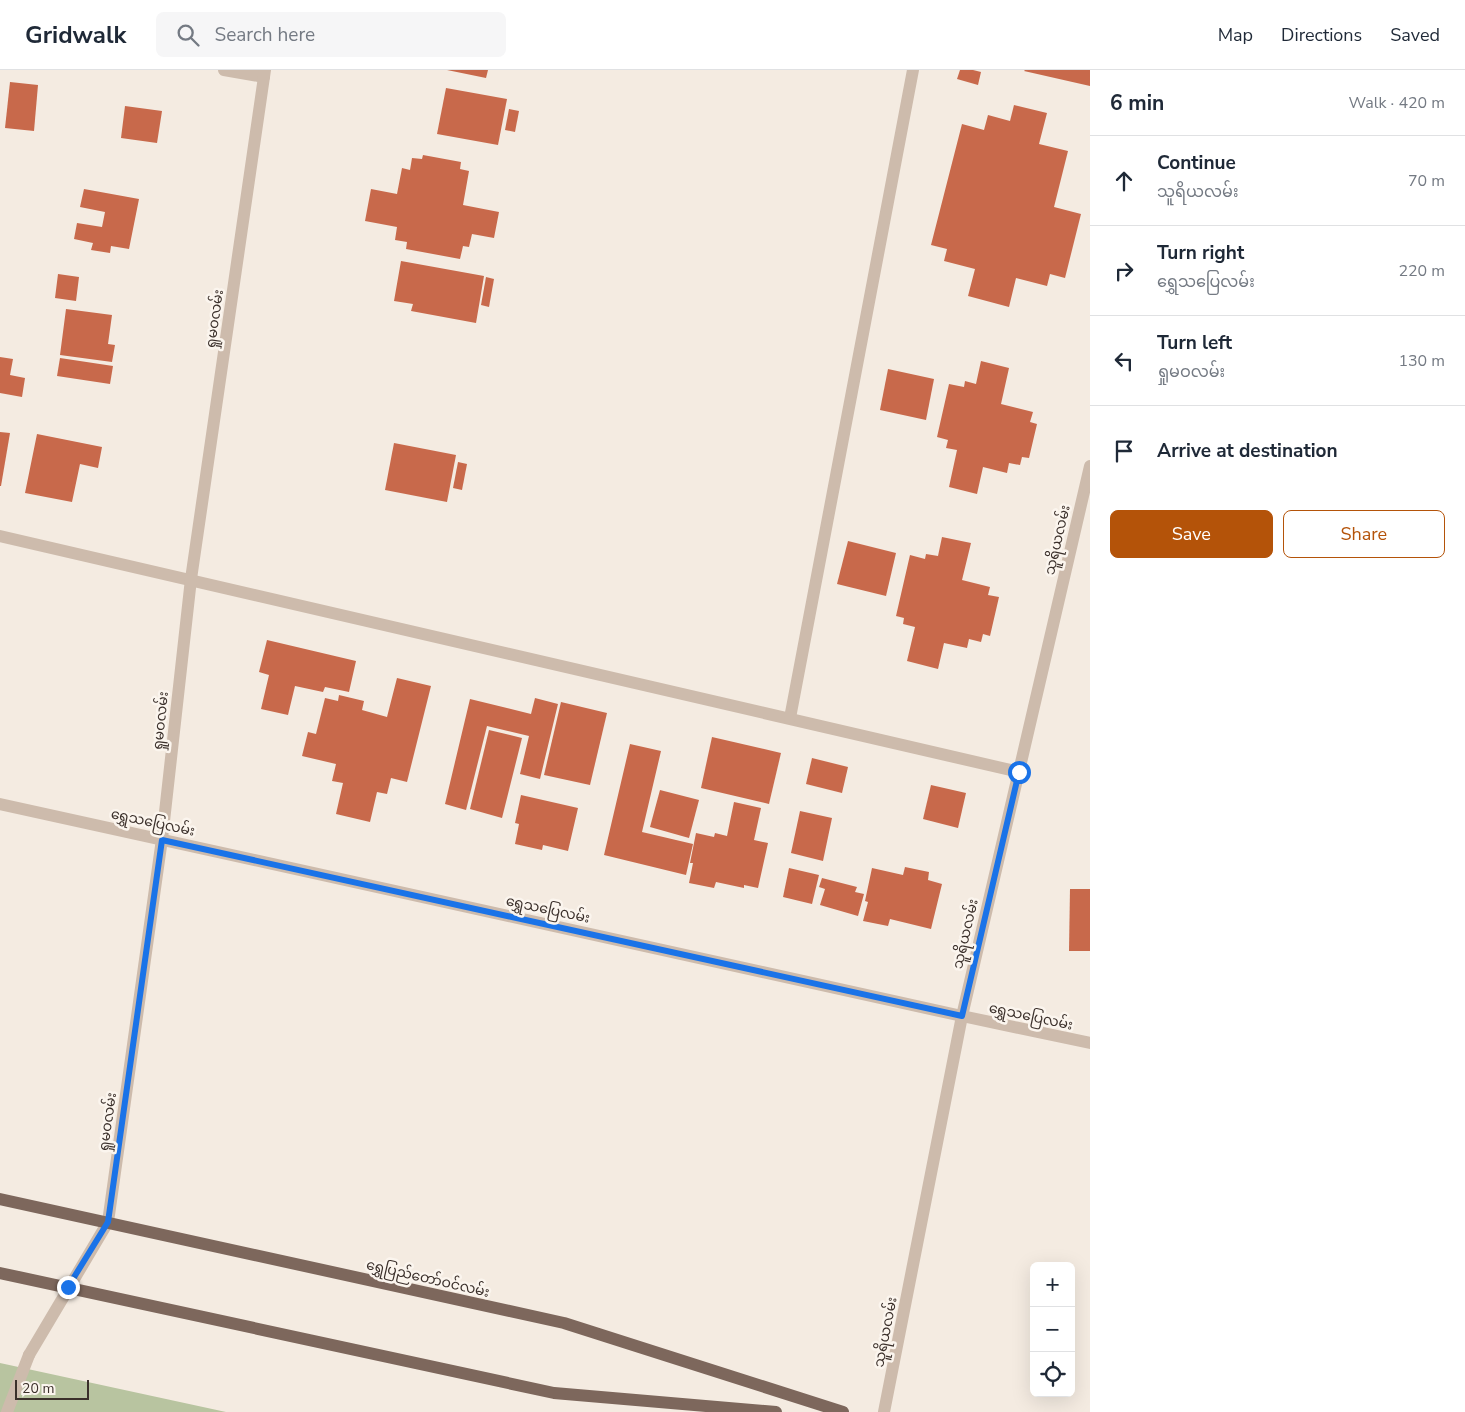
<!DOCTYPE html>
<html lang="en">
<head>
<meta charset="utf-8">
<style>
	:root { --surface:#fff; --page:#f6f6f7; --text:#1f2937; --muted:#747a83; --line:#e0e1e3; --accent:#b45309 }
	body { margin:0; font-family:"Nunito Sans","Noto Sans Myanmar",sans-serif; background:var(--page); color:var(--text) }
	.controls { position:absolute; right:15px; bottom:15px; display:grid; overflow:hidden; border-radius:8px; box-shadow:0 5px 20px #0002 }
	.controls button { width:45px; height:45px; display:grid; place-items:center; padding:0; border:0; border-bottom:1px solid var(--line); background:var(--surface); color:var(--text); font:25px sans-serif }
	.scale { position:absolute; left:15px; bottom:12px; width:74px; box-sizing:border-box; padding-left:5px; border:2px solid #3b302b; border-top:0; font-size:14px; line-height:18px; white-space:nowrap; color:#3b302b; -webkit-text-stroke:4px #fbf5ee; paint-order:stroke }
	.stop { position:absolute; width:15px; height:15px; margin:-11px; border:4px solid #1a73e8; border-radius:50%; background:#fff }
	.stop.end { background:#1a73e8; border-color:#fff; box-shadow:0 1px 5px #0008 }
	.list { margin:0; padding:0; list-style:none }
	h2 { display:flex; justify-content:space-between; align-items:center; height:65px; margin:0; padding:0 20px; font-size:21px }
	h2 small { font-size:16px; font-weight:400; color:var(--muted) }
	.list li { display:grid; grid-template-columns:32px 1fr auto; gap:15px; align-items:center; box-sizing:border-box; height:90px; padding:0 20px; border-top:1px solid var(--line) }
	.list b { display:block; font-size:19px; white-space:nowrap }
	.list p { margin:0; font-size:16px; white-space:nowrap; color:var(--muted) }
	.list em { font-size:16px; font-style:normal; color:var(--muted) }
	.actions { display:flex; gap:10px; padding:15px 20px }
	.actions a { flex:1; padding:11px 0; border:1px solid var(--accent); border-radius:8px; text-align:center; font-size:18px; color:var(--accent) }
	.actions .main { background:var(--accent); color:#fff }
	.icon { flex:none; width:28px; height:28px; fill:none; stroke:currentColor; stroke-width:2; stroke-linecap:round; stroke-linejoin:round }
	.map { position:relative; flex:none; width:1090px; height:1342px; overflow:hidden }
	header { display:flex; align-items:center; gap:30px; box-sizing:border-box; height:70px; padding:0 25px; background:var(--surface); border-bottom:1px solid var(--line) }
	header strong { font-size:24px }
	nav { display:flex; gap:28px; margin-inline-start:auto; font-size:18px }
	.search { width:350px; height:45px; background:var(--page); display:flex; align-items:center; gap:12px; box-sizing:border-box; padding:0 18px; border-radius:8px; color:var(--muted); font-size:19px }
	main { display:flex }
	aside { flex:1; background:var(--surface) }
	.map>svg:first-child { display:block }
</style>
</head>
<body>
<header>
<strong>Gridwalk</strong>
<div class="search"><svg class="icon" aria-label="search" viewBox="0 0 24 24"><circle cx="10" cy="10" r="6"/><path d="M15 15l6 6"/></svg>Search here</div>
<nav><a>Map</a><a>Directions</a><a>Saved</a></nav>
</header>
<main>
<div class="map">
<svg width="1090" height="1342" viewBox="0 0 1090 1342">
	<rect width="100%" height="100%" fill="#f4ebe1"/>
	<polygon fill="#b8c4a0" points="0,1293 226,1342 0,1342"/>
	<g fill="#c8694b">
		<polygon points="447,0 488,0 486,8"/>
		<polygon points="960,0 973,0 981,2 978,15 957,9"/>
		<polygon points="1025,0 1090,0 1090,16 1024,1"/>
		<polygon points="10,12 38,15 34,61 5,58"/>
		<polygon points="446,18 507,29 498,75 437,64"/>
		<polygon points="1014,35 1047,43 1039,74 1068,81 1054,137 1081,144 1065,208 1050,204 1047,216 1016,208 1009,237 968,226 975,199 944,191 947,179 931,175 962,54 984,60 988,45 1010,51"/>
		<polygon points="125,36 162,41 157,73 121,68"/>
		<polygon points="509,39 519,41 515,62 505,60"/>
		<polygon points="423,85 461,92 460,99 469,101 463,135 499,142 494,168 472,164 469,177 463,176 460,189 406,179 407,172 395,170 397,157 365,151 371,119 397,124 402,98 410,100 412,88 422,89"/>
		<polygon points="84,119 139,129 129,179 111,176 110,183 91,180 93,173 74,169 77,153 102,157 105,142 80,137"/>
		<polygon points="401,191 484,206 476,253 411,241 413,234 394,231"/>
		<polygon points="58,204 79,207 76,231 55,228"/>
		<polygon points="486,207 494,209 489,237 481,235"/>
		<polygon points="66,239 112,245 108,274 115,275 112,292 60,285"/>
		<polygon points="0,287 13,289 10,305 25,308 22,327 0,323"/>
		<polygon points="60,288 113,296 110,314 57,306"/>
		<polygon points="981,291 1009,298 1001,334 1033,342 1030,352 1037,354 1029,388 1022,387 1020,395 1009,393 1007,403 983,397 977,424 949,417 957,380 946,378 948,370 937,367 949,314 964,317 965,311 976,314"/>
		<polygon points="888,299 934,309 926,350 880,340"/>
		<polygon points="0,362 10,363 1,416 0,416"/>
		<polygon points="37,364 102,377 98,398 80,394 72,432 25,423"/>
		<polygon points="394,373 456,385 447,432 385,420"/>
		<polygon points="458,392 467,394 462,420 453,418"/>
		<polygon points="942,467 971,473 962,510 990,517 988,525 999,527 990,566 983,564 981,572 969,569 967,578 944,573 938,599 907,591 915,557 903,554 904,548 896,546 910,485 925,489 926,484 938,486"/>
		<polygon points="848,471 896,483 886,526 837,514"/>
		<polygon points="267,570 356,591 349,622 325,617 323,622 295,616 288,645 261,639 269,605 259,602"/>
		<polygon points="397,608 431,616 407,712 391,708 387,724 377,722 370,752 336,744 343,713 332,711 336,694 302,686 308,662 316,664 325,628 338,631 339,625 364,631 362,640 387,647"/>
		<polygon points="535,628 558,634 540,709 520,704 529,666 487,656 466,740 445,734 470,629 531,644"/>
		<polygon points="561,632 607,643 590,715 544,705"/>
		<polygon points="489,660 522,668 502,748 470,739"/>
		<polygon points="712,667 781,683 769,734 701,718"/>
		<polygon points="630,674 661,681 642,762 693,774 686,805 604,785"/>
		<polygon points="812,688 848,697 842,723 806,714"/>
		<polygon points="931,715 966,723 958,758 923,749"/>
		<polygon points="660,720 699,730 689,768 650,757"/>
		<polygon points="521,725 578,738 568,781 543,775 542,780 515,774 519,754 515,753"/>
		<polygon points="734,732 761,738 754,770 768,773 758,818 744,815 744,818 716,812 714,818 689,813 693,793 690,793 696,763 714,767 715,763 727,766"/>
		<polygon points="800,741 832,748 823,791 791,783"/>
		<polygon points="905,797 929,802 928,810 942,814 931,859 890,849 888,856 863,851 868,832 865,831 872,798 903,805"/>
		<polygon points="789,798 819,805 812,834 783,827"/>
		<polygon points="822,808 857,817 855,822 864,824 858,846 820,835 825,819 819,817"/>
		<polygon points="1070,819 1090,819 1090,881 1069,881"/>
	</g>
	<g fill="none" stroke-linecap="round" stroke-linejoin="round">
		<g stroke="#cdbbac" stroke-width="12">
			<polyline points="224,0 264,7"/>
			<polyline points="0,466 1019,702"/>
			<polyline points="790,648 913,0"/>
			<polyline points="0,734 962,946 1090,973"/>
			<polyline points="7,1342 29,1285"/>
		</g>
		<g stroke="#cdbbac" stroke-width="12">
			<polyline points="29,1285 108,1152 162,769 191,509 265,0"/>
			<polyline points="884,1342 962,946 1090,396"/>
		</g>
		<g stroke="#7d675c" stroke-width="12">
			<polyline points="0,1129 564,1253 843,1342"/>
			<polyline points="0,1203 554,1323 776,1342"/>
		</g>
	</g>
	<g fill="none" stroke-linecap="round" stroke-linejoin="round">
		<polyline stroke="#1a73e8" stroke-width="6" points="68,1217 108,1152 162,770 962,946 1019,702"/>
	</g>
	<g text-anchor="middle" stroke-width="5" stroke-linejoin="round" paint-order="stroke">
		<g font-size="14" fill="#3b302b" stroke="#fbf5ee">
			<text transform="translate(214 249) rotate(-82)" y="5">ရှုမဝလမ်း</text>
			<text transform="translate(1057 470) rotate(-77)" y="5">သူရိယလမ်း</text>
			<text transform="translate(160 651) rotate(-84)" y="5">ရှုမဝလမ်း</text>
			<text transform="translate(153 752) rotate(12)" y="5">ရွှေသပြေလမ်း</text>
			<text transform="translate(548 839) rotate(12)" y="5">ရွှေသပြေလမ်း</text>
			<text transform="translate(965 864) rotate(-77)" y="5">သူရိယလမ်း</text>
			<text transform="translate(1031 946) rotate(12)" y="5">ရွှေသပြေလမ်း</text>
			<text transform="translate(107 1052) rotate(-82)" y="5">ရှုမဝလမ်း</text>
			<text transform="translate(428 1208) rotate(13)" y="5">ရွှေပြည်တော်ဝင်လမ်း</text>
			<text transform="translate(885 1262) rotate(-79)" y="5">သူရိယလမ်း</text>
		</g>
	</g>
</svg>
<div class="controls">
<button>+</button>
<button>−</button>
<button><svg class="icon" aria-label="locate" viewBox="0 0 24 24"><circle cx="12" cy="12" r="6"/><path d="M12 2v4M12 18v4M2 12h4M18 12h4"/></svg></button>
</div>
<div class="scale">20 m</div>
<div class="stop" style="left:1019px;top:702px"></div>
<div class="stop end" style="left:68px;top:1217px"></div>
</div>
<aside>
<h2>6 min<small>Walk · 420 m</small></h2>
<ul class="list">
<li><svg class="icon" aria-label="ahead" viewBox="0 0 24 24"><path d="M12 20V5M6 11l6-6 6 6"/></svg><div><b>Continue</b><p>သူရိယလမ်း</p></div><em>70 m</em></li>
<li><svg class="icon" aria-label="right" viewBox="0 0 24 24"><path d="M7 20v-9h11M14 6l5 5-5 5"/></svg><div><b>Turn right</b><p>ရွှေသပြေလမ်း</p></div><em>220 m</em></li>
<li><svg class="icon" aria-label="left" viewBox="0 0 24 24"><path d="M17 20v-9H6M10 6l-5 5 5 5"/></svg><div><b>Turn left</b><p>ရှုမဝလမ်း</p></div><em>130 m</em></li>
<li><svg class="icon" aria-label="arrive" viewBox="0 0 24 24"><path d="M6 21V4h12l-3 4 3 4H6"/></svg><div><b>Arrive at destination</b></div></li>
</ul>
<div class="actions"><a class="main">Save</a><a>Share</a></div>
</aside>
</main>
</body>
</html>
